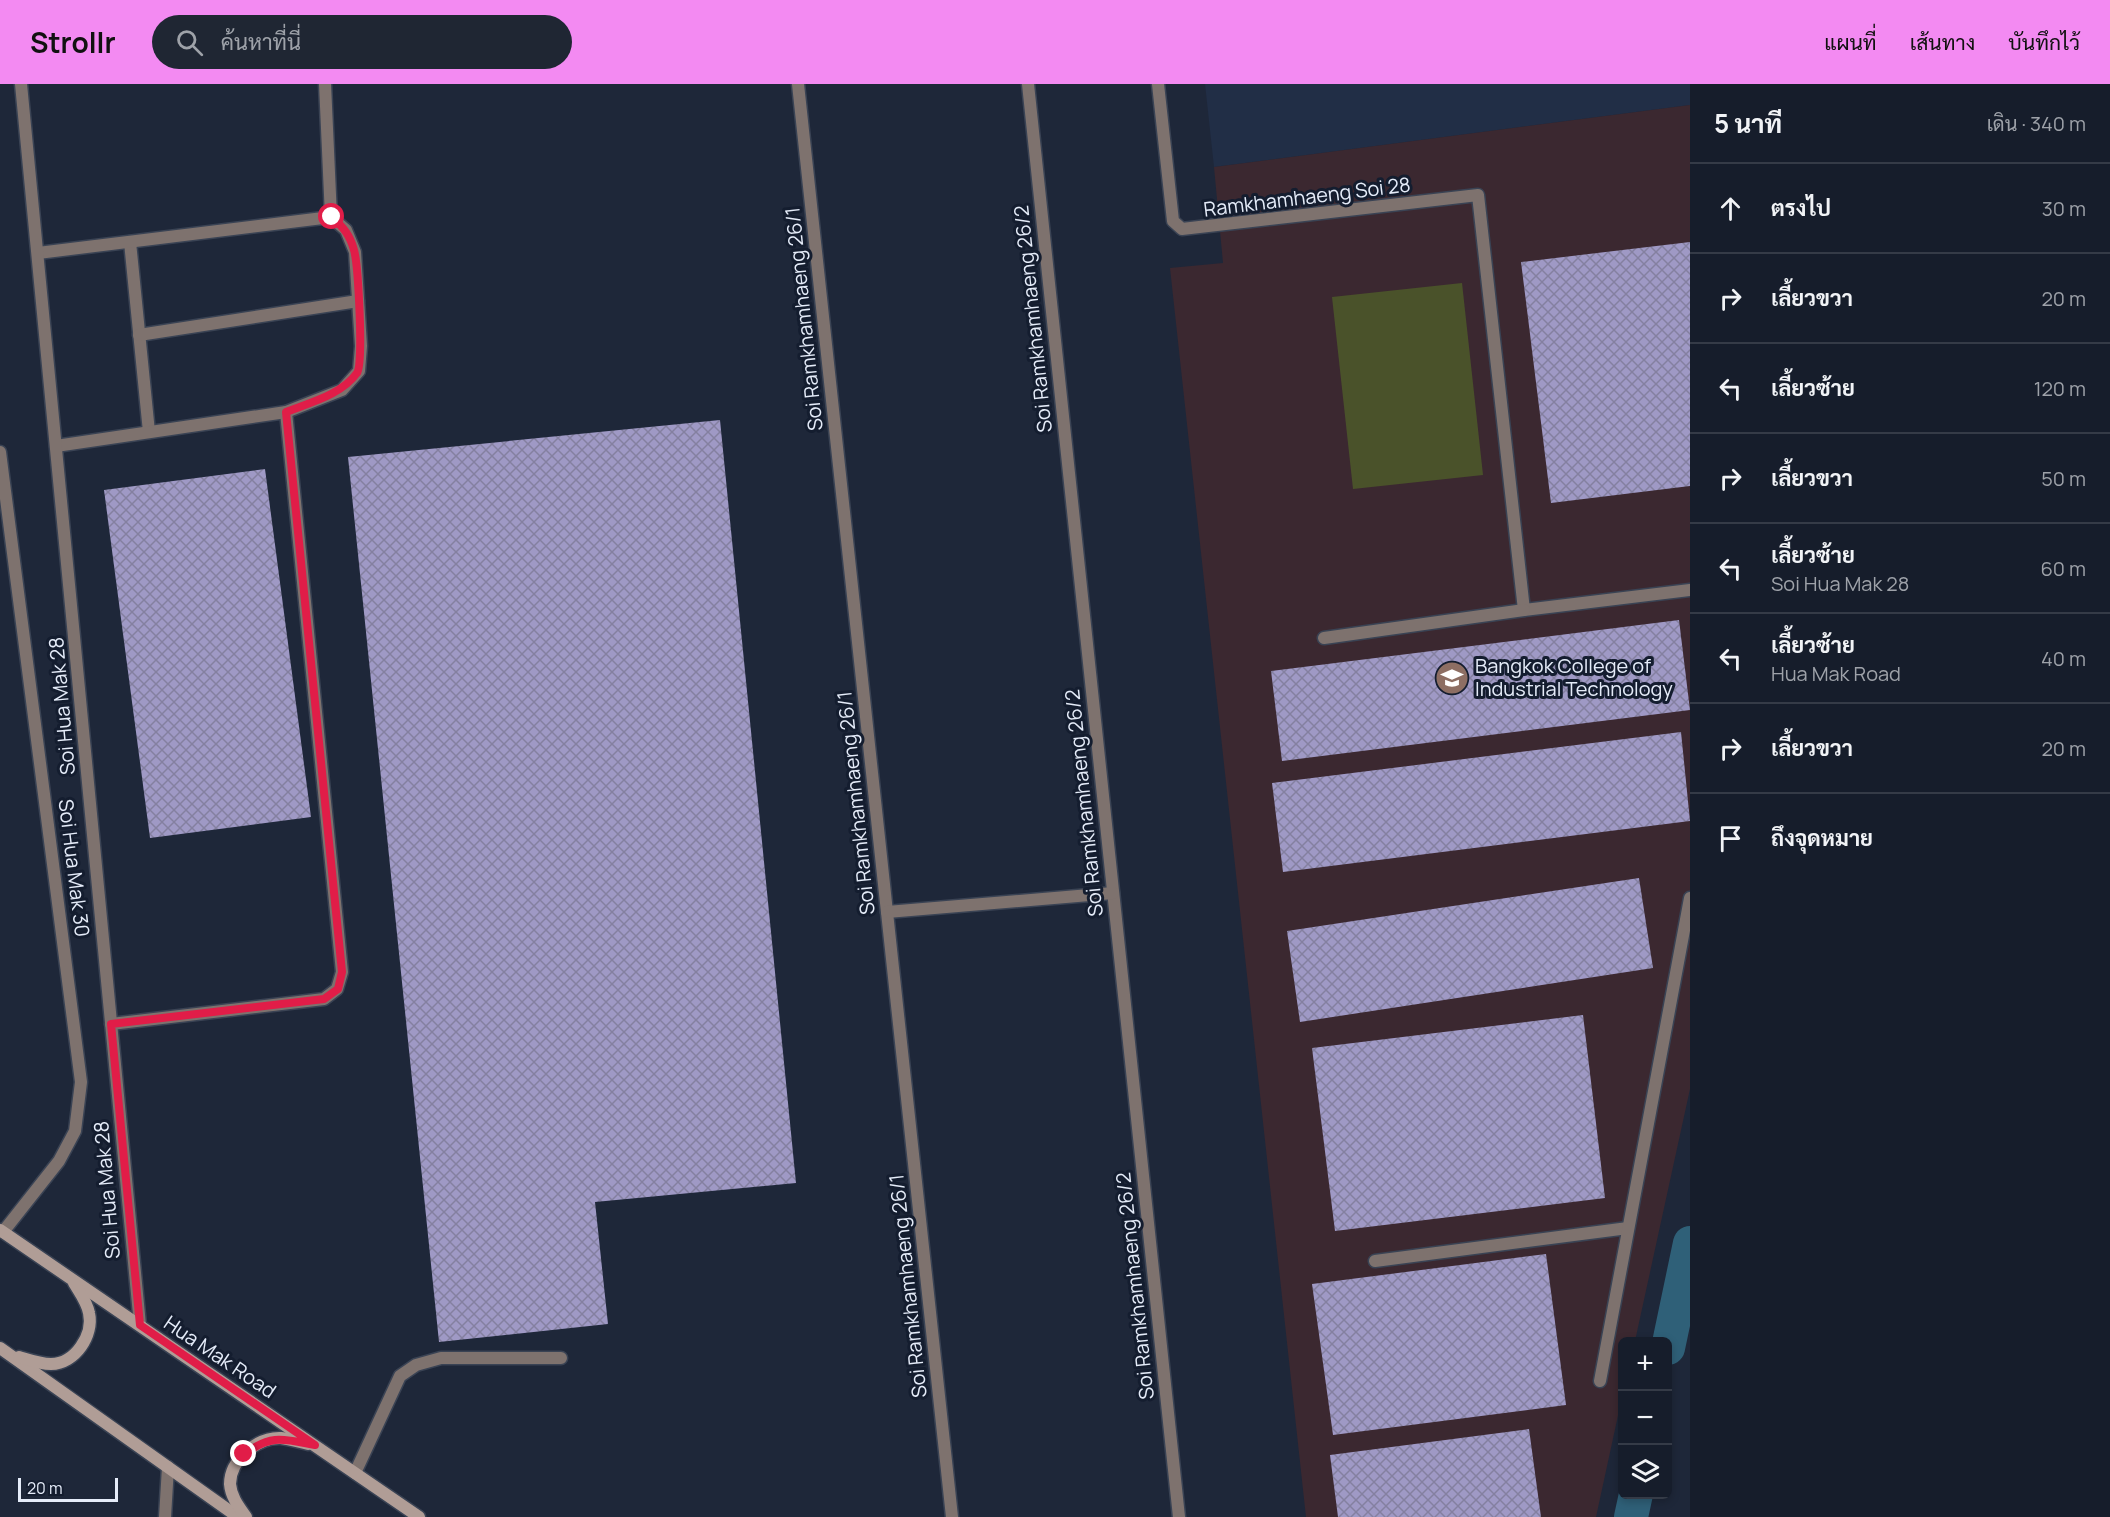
<!DOCTYPE html>
<html lang="th">
<head>
<meta charset="utf-8">
<style>
	:root { --surface:#161d2b; --page:#1f2633; --text:#f1f3f6; --muted:#9ea2a9; --line:#353b47; --accent:#f38af2 }
	body { margin:0; font-family:Manrope,Sarabun,sans-serif; background:var(--page); color:var(--text) }
	.controls { position:absolute; right:18px; bottom:18px; display:grid; overflow:hidden; border-radius:9px; box-shadow:0 3px 9px #0003 }
	.controls button { width:54px; height:54px; display:grid; place-items:center; padding:0; border:0; border-bottom:2px solid var(--line); background:var(--surface); color:var(--text); font:30px sans-serif }
	.scale { position:absolute; left:18px; bottom:15px; width:100px; box-sizing:border-box; padding-left:6px; border:3px solid #e5ecf9; border-top:0; font-size:16px; line-height:21px; white-space:nowrap; color:#e5ecf9; -webkit-text-stroke:4px #141d2f; paint-order:stroke }
	.stop { position:absolute; width:18px; height:18px; margin:-14px; border:4px solid #e11d48; border-radius:50%; background:#fff }
	.stop.end { background:#e11d48; border-color:#fff; box-shadow:0 2px 6px #0008 }
	.list { margin:0; padding:0; list-style:none }
	h2 { display:flex; justify-content:space-between; align-items:center; height:78px; margin:0; padding:0 24px; font-size:26px }
	h2 small { font-size:20px; font-weight:400; color:var(--muted) }
	.list li { display:grid; grid-template-columns:39px 1fr auto; gap:18px; align-items:center; box-sizing:border-box; height:90px; padding:0 24px; border-top:2px solid var(--line) }
	.list b { display:block; font-size:22px; white-space:nowrap }
	.list p { margin:0; font-size:20px; white-space:nowrap; color:var(--muted) }
	.list em { font-size:20px; font-style:normal; color:var(--muted) }
	.icon { flex:none; width:33px; height:33px; fill:none; stroke:currentColor; stroke-width:2; stroke-linecap:round; stroke-linejoin:round }
	.map { position:relative; flex:none; width:1690px; height:1433px; overflow:hidden }
	header { display:flex; align-items:center; gap:36px; box-sizing:border-box; height:84px; padding:0 30px; background:var(--accent); color:#111 }
	header strong { font-size:28px }
	nav { display:flex; gap:33px; margin-inline-start:auto; font-size:21px }
	.search { width:420px; height:54px; background:var(--page); display:flex; align-items:center; gap:15px; box-sizing:border-box; padding:0 21px; border-radius:33px; color:var(--muted); font-size:22px }
	main { display:flex }
	aside { flex:1; background:var(--surface) }
	.map>svg:first-child { display:block }
</style>
</head>
<body>
<header>
<strong>Strollr</strong>
<div class="search"><svg class="icon" aria-label="search" viewBox="0 0 24 24"><circle cx="10" cy="10" r="6"/><path d="M15 15l6 6"/></svg>ค้นหาที่นี่</div>
<nav><a>แผนที่</a><a>เส้นทาง</a><a>บันทึกไว้</a></nav>
</header>
<main>
<div class="map">
<svg width="1690" height="1433" viewBox="0 0 1690 1433">
	<defs>
		<pattern id="building-cross-hatch" width="8" height="8" patternUnits="userSpaceOnUse" patternTransform="scale(1.5)"><rect width="8" height="8" fill="#9f99c5"/><path d="M0 0l8 8M0 8l8-8" fill="none" stroke="#8480a0"/></pattern>
	</defs>
	<rect width="100%" height="100%" fill="#1e2739"/>
	<polygon fill="#212e46" points="1205,0 1690,0 1690,21 1214,83"/>
	<polygon fill="#3b2830" points="1690,21 1690,1005 1635,1257 1622,1258 1622,1313 1596,1433 1306,1433 1170,184 1223,179 1214,83"/>
	<polygon fill="#4a522a" points="1462,199 1483,391 1353,405 1332,213"/>
	<g fill="none" stroke-linecap="round" stroke-linejoin="round">
		<g stroke="#2f6078" stroke-width="34">
			<polyline points="1668,1264 1690,1159"/>
			<polyline points="1631,1433 1636,1410"/>
		</g>
	</g>
	<g fill="url(#building-cross-hatch)">
		<polygon points="1690,158 1690,402 1551,419 1521,178"/>
		<polygon points="720,336 796,1099 595,1118 608,1240 439,1258 348,373"/>
		<polygon points="265,385 311,733 150,754 104,406"/>
		<polygon points="1679,536 1690,626 1282,677 1271,587"/>
		<polygon points="1681,648 1690,737 1283,788 1272,699"/>
		<polygon points="1639,794 1653,884 1300,938 1287,847"/>
		<polygon points="1583,931 1605,1114 1335,1147 1312,964"/>
		<polygon points="1546,1170 1566,1321 1333,1351 1312,1200"/>
		<polygon points="1529,1345 1541,1433 1338,1433 1330,1371"/>
	</g>
	<g fill="none" stroke-linecap="round" stroke-linejoin="round">
		<defs>
			<g id="service">
				<polyline points="325,0 331,133"/>
				<polyline points="1158,0 1173,137 1182,145 1478,111 1524,526 1690,506"/>
				<polyline points="130,158 149,348"/>
				<polyline points="38,169 331,133 346,146 355,168 361,262 359,287 342,306 286,328 56,362"/>
				<polyline points="139,251 358,217"/>
				<polyline points="1324,554 1524,526"/>
				<polyline points="111,940 324,915 337,905 342,888 286,328"/>
				<polyline points="1375,1177 1628,1144"/>
				<polyline points="1600,1297 1690,814"/>
				<polyline points="355,1389 400,1292 416,1281 441,1274 561,1274"/>
			</g>
			<g id="minor">
				<polyline points="798,0 952,1433"/>
				<polyline points="1028,0 1179,1433"/>
				<polyline points="0,368 81,998 75,1047 59,1077 3,1148"/>
				<polyline points="887,828 1113,809"/>
				<polyline points="165,1433 168,1383"/>
			</g>
			<polyline id="tertiary" points="21,0 140,1241"/>
			<g id="secondary">
				<polyline points="0,1146 419,1433"/>
				<polyline points="0,1264 238,1433"/>
				<path d="M19 1273C29 1276 41 1280 51 1280 75 1280 94 1251 89 1229 87 1218 80 1209 74 1199"/>
				<path d="M246 1433C239 1423 231 1413 230 1400 230 1376 257 1353 281 1354 290 1355 299 1358 308 1360"/>
			</g>
		</defs>
		<use href="#service" stroke="#3a4354" stroke-width="15"/>
		<use href="#minor" stroke="#3a4354" stroke-width="15"/>
		<use href="#tertiary" stroke="#3a4354" stroke-width="15"/>
		<use href="#secondary" stroke="#3a4354" stroke-width="15"/>
		<use href="#service" stroke="#7e726e" stroke-width="12"/>
		<use href="#minor" stroke="#7e726e" stroke-width="12"/>
		<use href="#tertiary" stroke="#7e726e" stroke-width="12"/>
		<use href="#secondary" stroke="#b09d96" stroke-width="12"/>
	</g>
	<g fill="none" stroke-linecap="round" stroke-linejoin="round">
		<path stroke="#e11d48" stroke-width="8" d="M244 1370C272 1350 283 1355 315 1361L140 1241 111 940 324 915 338 905 342 888 286 328C311 318 341 311 357 289 364 280 358 180 354 166 350 151 343 143 332 133"/>
	</g>
	<defs>
		<symbol id="university-disc" viewBox="-11 -11 22 22"><circle r="9.5" fill="#8d6e63" stroke="#141d2f"/><path d="M0-5L7-2L0 1L-7-2ZM-4 1L0 2.5L4 1V4Q0 6-4 4Z" fill="#fff"/></symbol>
	</defs>
	<g fill-rule="evenodd">
		<use href="#university-disc" x="1433" y="575" width="38" height="38"/>
	</g>
	<g text-anchor="middle" stroke-width="6" stroke-linejoin="round" paint-order="stroke">
		<g font-size="20" fill="#e5ecf9" stroke="#141d2f">
			<text transform="translate(1307 113) rotate(-7)" y="7">Ramkhamhaeng Soi 28</text>
			<text transform="translate(804 235) rotate(-96)" y="7">Soi Ramkhamhaeng 26/1</text>
			<text transform="translate(1033 235) rotate(-96)" y="7">Soi Ramkhamhaeng 26/2</text>
			<text transform="translate(62 622) rotate(-95)" y="7">Soi Hua Mak 28</text>
			<text transform="translate(856 719) rotate(-96)" y="7">Soi Ramkhamhaeng 26/1</text>
			<text transform="translate(1084 719) rotate(-96)" y="7">Soi Ramkhamhaeng 26/2</text>
			<text transform="translate(74 784) rotate(83)" y="7">Soi Hua Mak 30</text>
			<text transform="translate(107 1106) rotate(-95)" y="7">Soi Hua Mak 28</text>
			<text transform="translate(908 1202) rotate(-96)" y="7">Soi Ramkhamhaeng 26/1</text>
			<text transform="translate(1135 1202) rotate(-96)" y="7">Soi Ramkhamhaeng 26/2</text>
			<text transform="translate(220 1273) rotate(34)" y="7">Hua Mak Road</text>
		</g>
		<g font-size="20" fill="#e5ecf9" stroke="#141d2f" text-anchor="start">
			<text x="1475" y="589">Bangkok College of<tspan x="1475" dy="23">Industrial Technology</tspan></text>
		</g>
	</g>
</svg>
<div class="controls">
<button>+</button>
<button>−</button>
<button><svg class="icon" aria-label="layers" viewBox="0 0 24 24"><path d="M12 4l9 5-9 5-9-5zM3 14l9 5 9-5"/></svg></button>
</div>
<div class="scale">20 m</div>
<div class="stop" style="left:332px;top:133px"></div>
<div class="stop end" style="left:244px;top:1370px"></div>
</div>
<aside>
<h2>5 นาที<small>เดิน · 340 m</small></h2>
<ul class="list">
<li><svg class="icon" aria-label="ahead" viewBox="0 0 24 24"><path d="M12 20V5M6 11l6-6 6 6"/></svg><div><b>ตรงไป</b></div><em>30 m</em></li>
<li><svg class="icon" aria-label="right" viewBox="0 0 24 24"><path d="M7 20v-9h11M14 6l5 5-5 5"/></svg><div><b>เลี้ยวขวา</b></div><em>20 m</em></li>
<li><svg class="icon" aria-label="left" viewBox="0 0 24 24"><path d="M17 20v-9H6M10 6l-5 5 5 5"/></svg><div><b>เลี้ยวซ้าย</b></div><em>120 m</em></li>
<li><svg class="icon" aria-label="right" viewBox="0 0 24 24"><path d="M7 20v-9h11M14 6l5 5-5 5"/></svg><div><b>เลี้ยวขวา</b></div><em>50 m</em></li>
<li><svg class="icon" aria-label="left" viewBox="0 0 24 24"><path d="M17 20v-9H6M10 6l-5 5 5 5"/></svg><div><b>เลี้ยวซ้าย</b><p>Soi Hua Mak 28</p></div><em>60 m</em></li>
<li><svg class="icon" aria-label="left" viewBox="0 0 24 24"><path d="M17 20v-9H6M10 6l-5 5 5 5"/></svg><div><b>เลี้ยวซ้าย</b><p>Hua Mak Road</p></div><em>40 m</em></li>
<li><svg class="icon" aria-label="right" viewBox="0 0 24 24"><path d="M7 20v-9h11M14 6l5 5-5 5"/></svg><div><b>เลี้ยวขวา</b></div><em>20 m</em></li>
<li><svg class="icon" aria-label="arrive" viewBox="0 0 24 24"><path d="M6 21V4h12l-3 4 3 4H6"/></svg><div><b>ถึงจุดหมาย</b></div></li>
</ul>
</aside>
</main>
</body>
</html>
